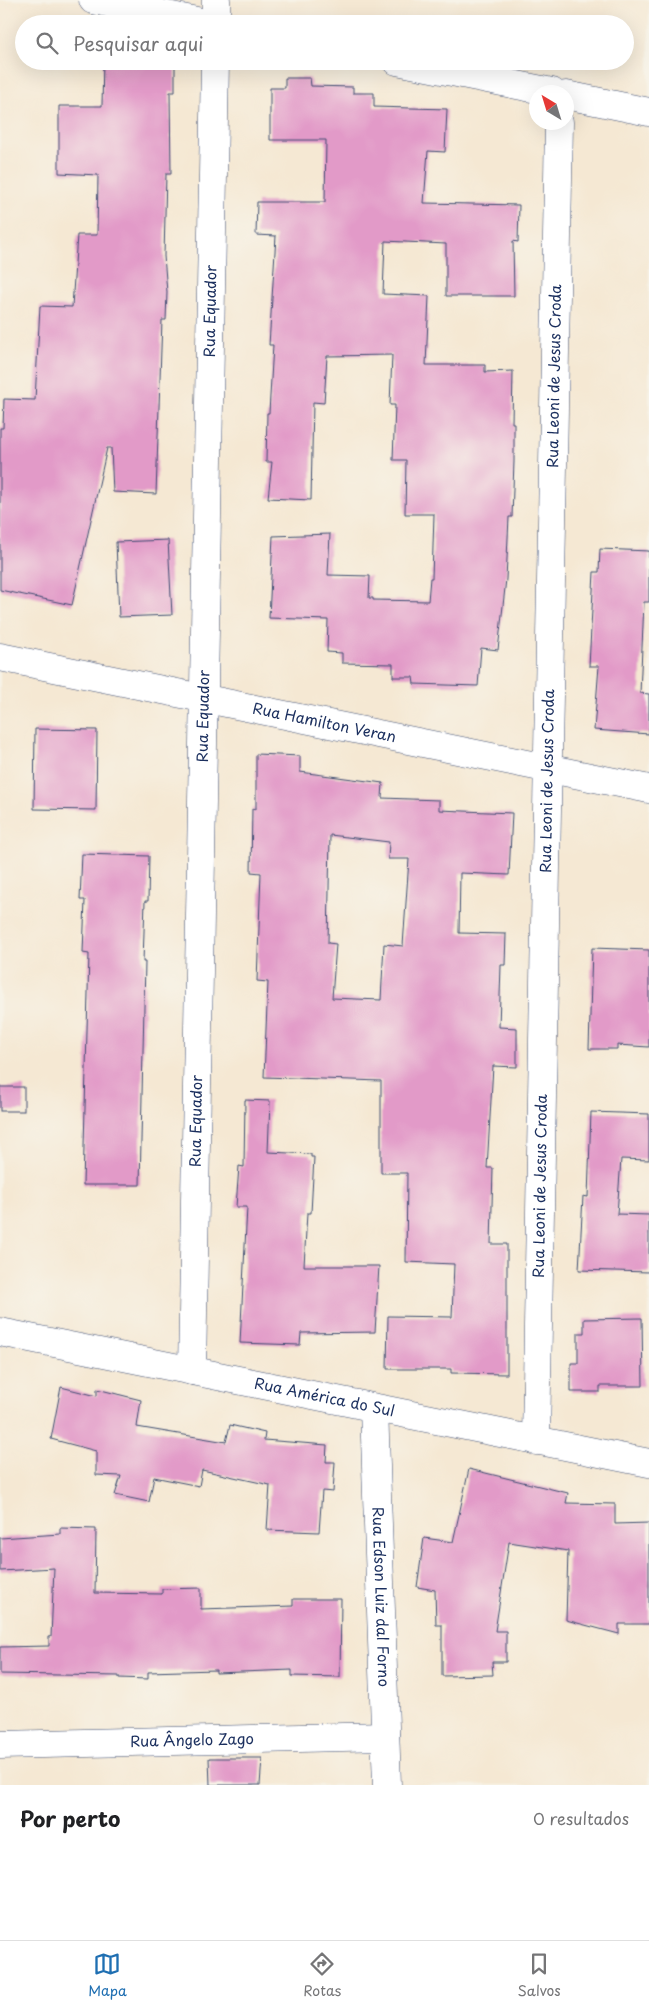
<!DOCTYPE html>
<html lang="pt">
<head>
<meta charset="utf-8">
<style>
	:root { --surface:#fff; --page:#f2f2f2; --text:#202124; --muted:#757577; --line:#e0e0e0; --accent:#1f6fb2 }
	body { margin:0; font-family:"Playpen Sans",sans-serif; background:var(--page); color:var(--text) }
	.compass { position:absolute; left:529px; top:85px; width:45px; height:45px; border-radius:50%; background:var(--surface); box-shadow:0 5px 20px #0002; rotate:322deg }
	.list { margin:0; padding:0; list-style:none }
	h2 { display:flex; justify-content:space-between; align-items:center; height:65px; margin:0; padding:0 20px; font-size:21px }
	h2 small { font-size:16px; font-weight:400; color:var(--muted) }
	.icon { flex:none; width:28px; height:28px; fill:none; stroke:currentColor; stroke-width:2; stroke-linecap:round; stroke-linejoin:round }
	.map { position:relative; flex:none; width:649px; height:1785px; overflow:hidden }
	.search { position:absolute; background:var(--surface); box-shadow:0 5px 20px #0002; left:15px; right:15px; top:15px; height:55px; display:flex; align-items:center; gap:12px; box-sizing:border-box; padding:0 18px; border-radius:28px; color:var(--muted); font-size:19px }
	.sheet { height:155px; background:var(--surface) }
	nav { display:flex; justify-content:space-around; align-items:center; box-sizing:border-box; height:70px; border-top:1px solid var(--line); background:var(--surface); font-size:14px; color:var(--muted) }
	nav a { display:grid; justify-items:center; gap:2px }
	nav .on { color:var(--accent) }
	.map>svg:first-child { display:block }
</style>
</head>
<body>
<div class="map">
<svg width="649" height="1785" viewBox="0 0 649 1785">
	<rect width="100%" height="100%" fill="#f7f3e8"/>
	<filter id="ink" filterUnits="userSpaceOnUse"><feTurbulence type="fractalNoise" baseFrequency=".02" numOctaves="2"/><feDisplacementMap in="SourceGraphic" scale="10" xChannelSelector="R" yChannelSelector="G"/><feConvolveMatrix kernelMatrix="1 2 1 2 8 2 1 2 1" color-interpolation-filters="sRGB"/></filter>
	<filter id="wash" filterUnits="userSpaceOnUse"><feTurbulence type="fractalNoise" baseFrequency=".0096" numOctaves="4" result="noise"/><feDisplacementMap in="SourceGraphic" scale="20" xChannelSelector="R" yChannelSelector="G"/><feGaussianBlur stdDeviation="1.12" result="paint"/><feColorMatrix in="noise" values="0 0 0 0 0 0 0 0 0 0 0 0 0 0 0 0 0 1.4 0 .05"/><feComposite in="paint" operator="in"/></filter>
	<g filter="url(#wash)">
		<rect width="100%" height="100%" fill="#f5e8d3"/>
		<g id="blocks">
			<g fill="#e29ac8" fill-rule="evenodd">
				<polygon points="103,61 175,61 175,92 170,92 171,174 166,174 164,256 167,292 166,320 162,320 156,494 113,492 111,448 107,448 72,605 0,590 0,428 3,428 4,399 35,400 40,306 72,307 77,235 97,235 98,175 59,173 59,106 102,106"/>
				<polygon points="285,78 310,78 311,86 353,87 353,93 374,93 374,107 447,109 445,152 428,151 424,203 519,205 518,242 513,241 514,296 446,296 446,244 385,241 383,294 429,296 426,365 485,365 485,372 513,371 512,423 514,423 514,461 512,517 509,517 506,579 498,650 481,648 478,686 414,684 413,677 393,677 393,664 342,663 342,653 327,652 328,620 269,618 273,536 330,534 328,575 370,576 369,598 373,598 373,600 428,601 430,578 432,578 434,514 405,514 406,460 393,460 395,405 390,405 392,355 327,356 324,403 313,402 311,500 268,498 272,462 266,462 267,413 269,413 273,345 269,345 276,236 256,235 257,202 325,202 326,140 270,140 270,88 285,88"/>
				<polygon points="168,540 172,615 119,617 116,542"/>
				<polygon points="600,549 649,551 649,602 644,602 640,693 649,694 649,734 594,730 599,666 589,666 594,572 599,572"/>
				<polygon points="35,729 97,730 96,810 34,809"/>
				<path d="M256 754 300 756V772L383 783 382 798 439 800V810L512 813 509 875 460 873 459 933 506 934 505 965H501L499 1027 517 1028V1067L493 1066 487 1168H493L491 1244H507V1374L451 1373V1369H387L388 1316 452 1317 454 1264 406 1262 407 1173H381V1081L264 1077 268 982 257 981 261 873 251 872 252 808 256 809ZM330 835 389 842 388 859H409L403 946 384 944 381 1000 332 998 336 944 328 943Z"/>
				<polygon points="82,854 149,856 148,901 145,901 143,962 145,962 140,1185 83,1185 89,954 83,953 85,900 80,900"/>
				<polygon points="592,948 649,950 649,1047 617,1045 617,1049 589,1049"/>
				<rect x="0" y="1087" width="24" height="24"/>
				<polygon points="245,1100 270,1101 268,1152 311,1154 311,1157 314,1157 311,1213 307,1213 304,1266 379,1266 375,1332 301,1333 300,1345 240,1343 247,1207 236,1207 239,1166 244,1167"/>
				<polygon points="591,1112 649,1114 649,1160 621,1159 617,1214 649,1215 649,1272 579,1270 583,1196 588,1197"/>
				<polygon points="642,1318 643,1386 600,1386 600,1392 571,1392 571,1363 578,1363 578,1333 584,1333 584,1319"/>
				<polygon points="61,1387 97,1396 97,1389 141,1400 137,1427 226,1442 230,1425 265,1433 264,1440 327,1445 326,1462 335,1462 333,1492 322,1491 319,1532 267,1530 270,1485 202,1470 199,1486 154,1477 149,1502 115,1495 121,1476 96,1475 96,1451 51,1439"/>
				<polygon points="469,1469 568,1493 566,1503 615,1504 615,1524 649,1523 649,1624 619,1624 619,1634 566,1620 568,1551 509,1542 495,1631 506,1631 506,1662 492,1662 493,1675 442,1676 442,1625 436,1625 435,1590 417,1587 424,1538 453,1542"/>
				<polygon points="60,1528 96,1529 95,1593 162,1594 162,1589 201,1588 201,1609 293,1606 293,1599 341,1599 340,1677 292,1676 292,1670 216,1673 216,1670 148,1672 148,1679 119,1678 119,1676 0,1674 0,1647 49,1646 49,1637 51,1637 54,1568 0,1571 0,1538 60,1534"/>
				<polygon points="209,1758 262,1758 260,1785 210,1785"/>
			</g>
		</g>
	</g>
	<g filter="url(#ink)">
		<use href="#blocks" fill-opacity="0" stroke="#3c4b70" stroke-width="1"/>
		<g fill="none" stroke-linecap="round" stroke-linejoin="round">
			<defs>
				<g id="minor">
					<polyline points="93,0 211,24"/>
					<polyline points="216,24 216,0"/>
					<polyline points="397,61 552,92"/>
					<polyline points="566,95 649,112"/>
					<path id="s1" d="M0 657 649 789"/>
					<path id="s2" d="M0 1332 649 1463"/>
					<path id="s3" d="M192 1371 215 61"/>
					<path id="s4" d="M374 1408 387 1785"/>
					<path id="s5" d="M536 1441 559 122"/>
					<path id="s6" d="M0 1745 385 1736"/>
				</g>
			</defs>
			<use href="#minor" stroke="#3c4b70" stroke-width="29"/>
			<use href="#minor" stroke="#fff" stroke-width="28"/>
		</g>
	</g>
	<g text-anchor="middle" stroke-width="4.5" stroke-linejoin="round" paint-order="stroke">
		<g font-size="15" fill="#1b2f5e" stroke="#f7f3e8">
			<text dy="5" stroke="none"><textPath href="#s3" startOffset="1060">Rua Equador</textPath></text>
			<text dy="5" stroke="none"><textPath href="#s5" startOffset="1065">Rua Leoni de Jesus Croda</textPath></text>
			<text dy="5" stroke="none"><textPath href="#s3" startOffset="655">Rua Equador</textPath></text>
			<text dy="5" stroke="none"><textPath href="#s1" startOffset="331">Rua Hamilton Veran</textPath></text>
			<text dy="5" stroke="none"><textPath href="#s5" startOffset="660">Rua Leoni de Jesus Croda</textPath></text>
			<text dy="5" stroke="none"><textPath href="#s3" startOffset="250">Rua Equador</textPath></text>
			<text dy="5" stroke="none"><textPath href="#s5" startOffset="255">Rua Leoni de Jesus Croda</textPath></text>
			<text dy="5" stroke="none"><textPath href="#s2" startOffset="331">Rua América do Sul</textPath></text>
			<text dy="5" stroke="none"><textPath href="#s4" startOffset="189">Rua Edson Luiz dal Forno</textPath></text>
			<text dy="5" stroke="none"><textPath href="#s6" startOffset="192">Rua Ângelo Zago</textPath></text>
		</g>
	</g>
</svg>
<svg class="compass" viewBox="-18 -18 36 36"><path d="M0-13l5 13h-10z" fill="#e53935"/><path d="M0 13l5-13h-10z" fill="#757577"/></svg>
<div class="search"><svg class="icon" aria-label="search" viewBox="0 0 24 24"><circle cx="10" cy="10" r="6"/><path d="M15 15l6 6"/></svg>Pesquisar aqui</div>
</div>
<section class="sheet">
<h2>Por perto<small>0 resultados</small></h2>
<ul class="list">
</ul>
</section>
<nav>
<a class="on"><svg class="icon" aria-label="map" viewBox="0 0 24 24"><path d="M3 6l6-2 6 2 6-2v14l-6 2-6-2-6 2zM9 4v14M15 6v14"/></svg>Mapa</a>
<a><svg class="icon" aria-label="directions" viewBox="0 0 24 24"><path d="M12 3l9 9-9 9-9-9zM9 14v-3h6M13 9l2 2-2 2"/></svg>Rotas</a>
<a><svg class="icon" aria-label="saved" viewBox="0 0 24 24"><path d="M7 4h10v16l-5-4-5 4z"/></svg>Salvos</a>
</nav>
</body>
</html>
